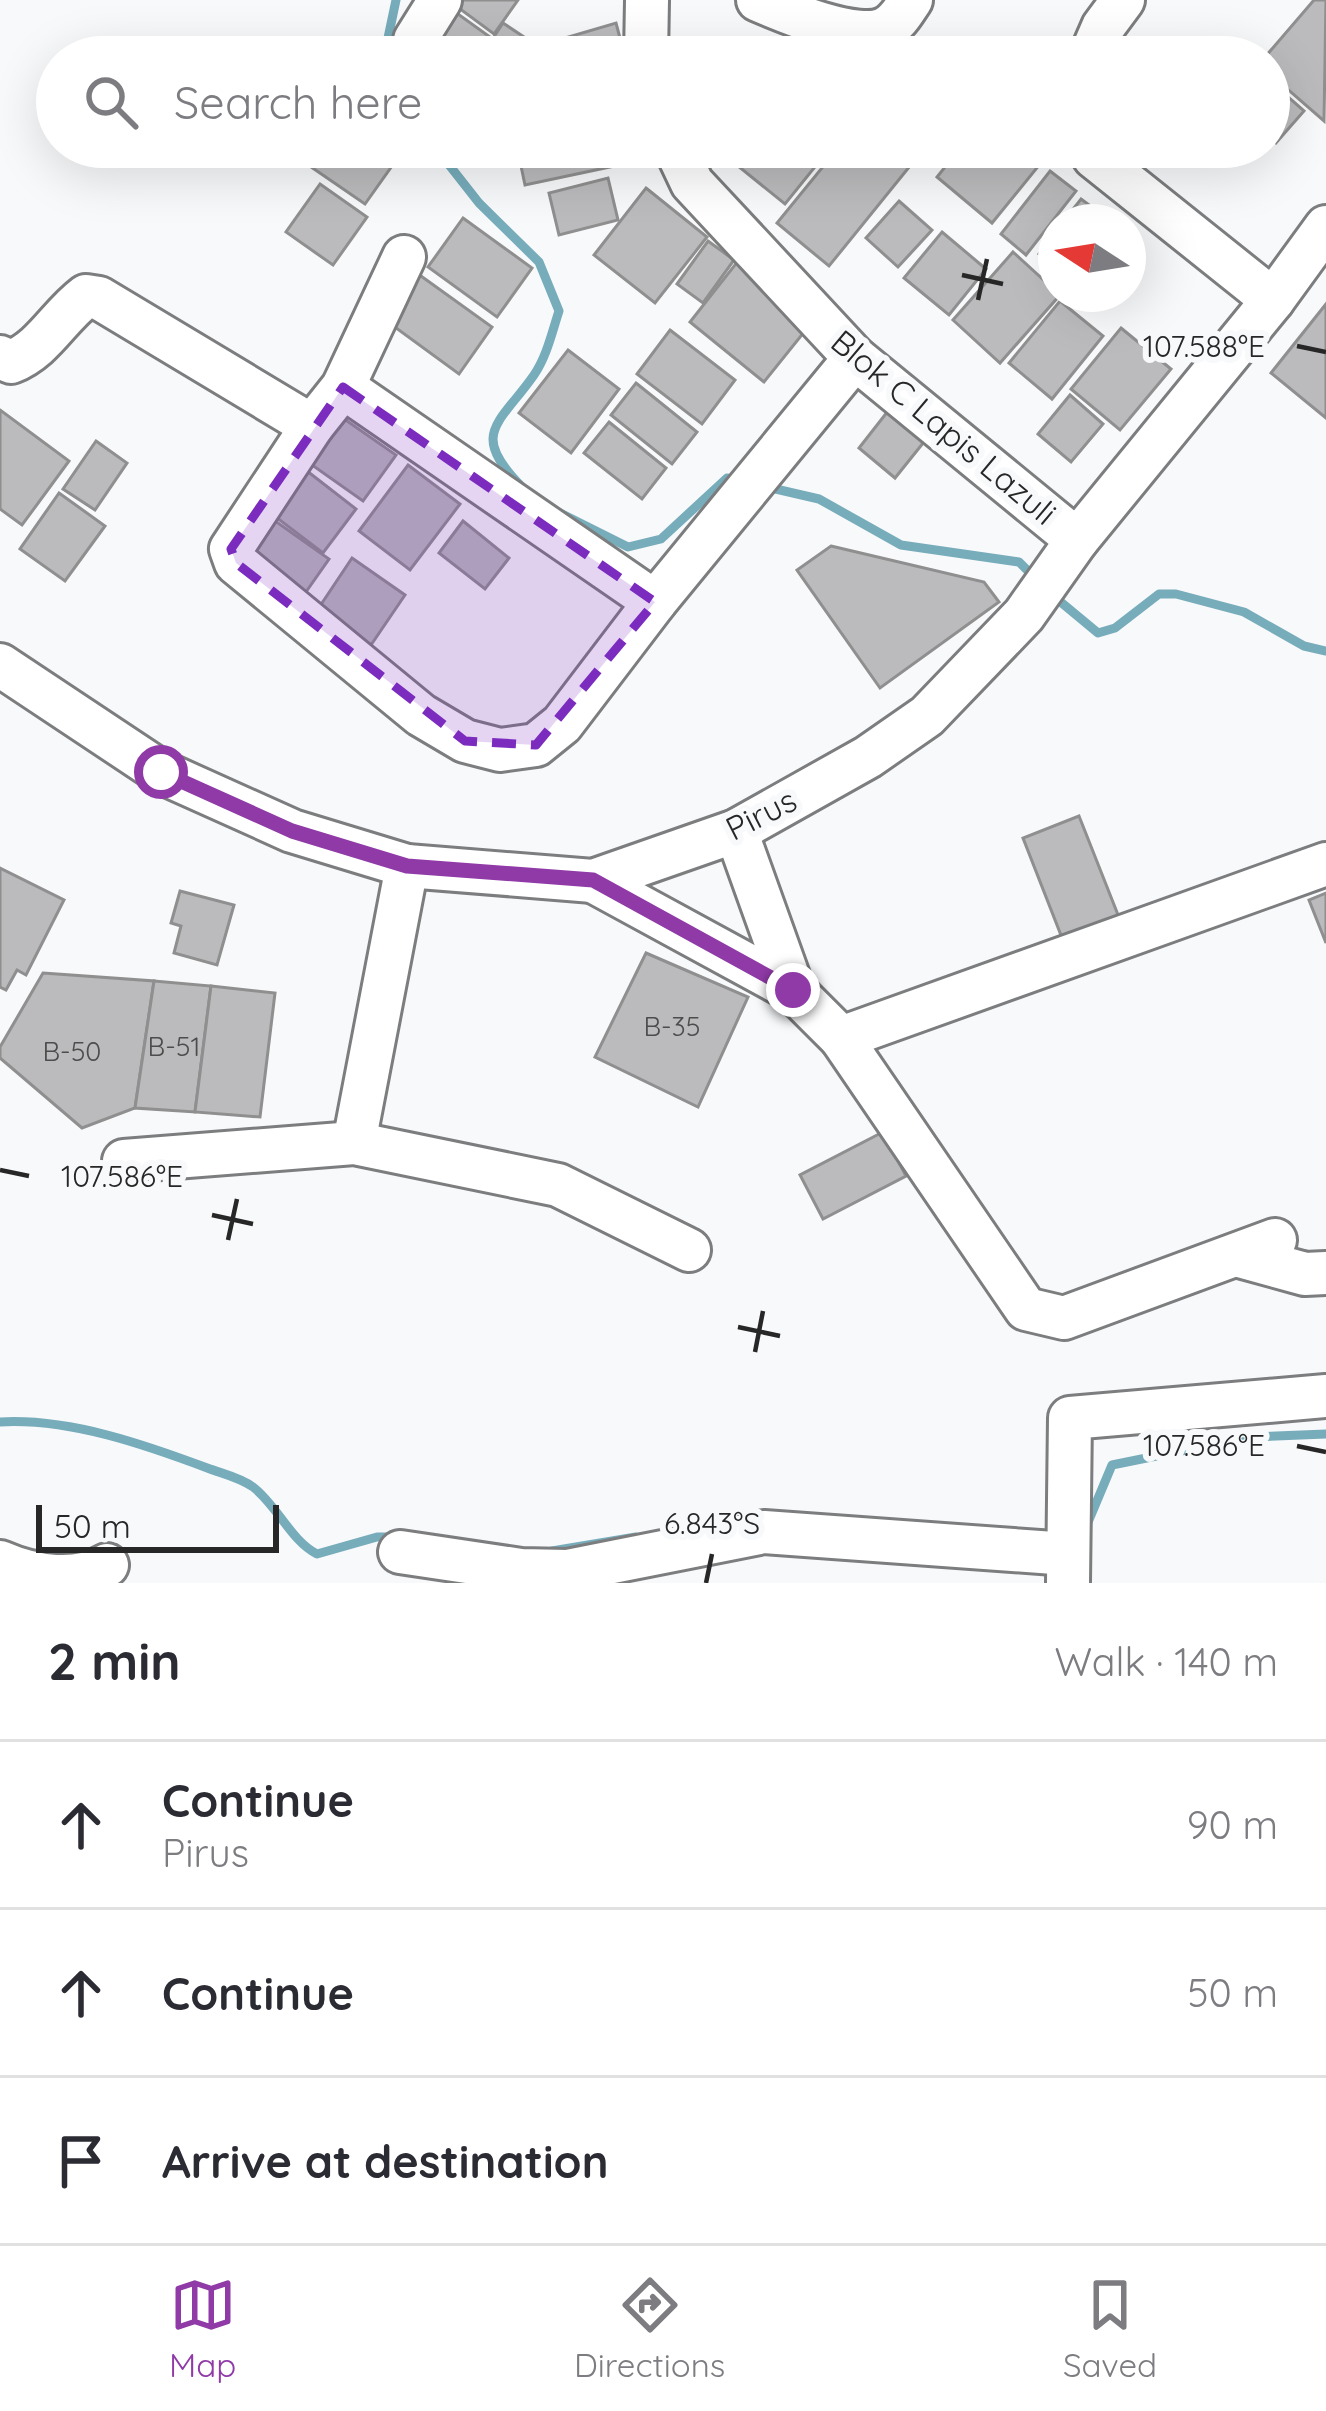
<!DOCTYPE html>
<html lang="en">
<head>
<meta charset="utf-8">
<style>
	:root { --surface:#fff; --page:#f2f2f3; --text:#2b2b33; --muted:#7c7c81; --line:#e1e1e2; --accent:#903aa7 }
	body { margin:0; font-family:Quicksand,sans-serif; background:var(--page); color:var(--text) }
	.compass { position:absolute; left:1038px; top:204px; width:108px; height:108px; border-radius:50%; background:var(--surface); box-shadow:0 12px 48px #0002; rotate:282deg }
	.scale { position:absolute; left:36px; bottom:30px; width:243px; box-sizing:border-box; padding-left:12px; border:6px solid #272727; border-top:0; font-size:33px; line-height:42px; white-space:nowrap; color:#272727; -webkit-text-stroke:9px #f8f9fb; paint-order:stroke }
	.stop { position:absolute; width:36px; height:36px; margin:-27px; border:9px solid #903aa7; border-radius:50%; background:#fff }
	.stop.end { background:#903aa7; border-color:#fff; box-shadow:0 3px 12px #0008 }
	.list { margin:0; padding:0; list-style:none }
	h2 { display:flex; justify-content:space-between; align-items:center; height:156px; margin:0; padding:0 48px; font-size:51px }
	h2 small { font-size:39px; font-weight:400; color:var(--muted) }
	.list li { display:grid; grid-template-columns:78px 1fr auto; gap:36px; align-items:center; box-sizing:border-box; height:168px; padding:0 48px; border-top:3px solid var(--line) }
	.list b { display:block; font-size:45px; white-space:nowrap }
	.list p { margin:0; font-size:39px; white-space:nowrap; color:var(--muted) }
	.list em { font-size:39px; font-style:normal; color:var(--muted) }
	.icon { flex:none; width:66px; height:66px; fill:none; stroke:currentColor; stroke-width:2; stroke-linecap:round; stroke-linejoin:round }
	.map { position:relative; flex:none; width:1326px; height:1583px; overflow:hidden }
	.search { position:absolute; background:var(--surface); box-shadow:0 12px 48px #0002; left:36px; right:36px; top:36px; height:132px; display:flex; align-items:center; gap:30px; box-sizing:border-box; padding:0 42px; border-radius:66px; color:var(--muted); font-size:45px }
	.sheet { height:660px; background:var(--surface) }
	nav { display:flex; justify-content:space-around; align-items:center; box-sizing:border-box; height:168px; border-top:3px solid var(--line); background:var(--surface); font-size:33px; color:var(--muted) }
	nav a { display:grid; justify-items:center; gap:6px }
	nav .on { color:var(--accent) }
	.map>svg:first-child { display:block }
</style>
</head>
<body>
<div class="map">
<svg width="1326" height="1583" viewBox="0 0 1326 1583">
	<rect width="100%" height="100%" fill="#f8f9fb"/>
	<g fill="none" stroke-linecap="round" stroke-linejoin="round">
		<g stroke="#77acbb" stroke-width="9">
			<polyline points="384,57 396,0"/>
			<path d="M435 147 479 203 539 262 559 311C552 332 547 356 534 375 499 425 468 433 523 488"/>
			<polyline points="767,487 819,499 901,545 1019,562 1035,578"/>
			<polyline points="556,511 628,547 661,539 727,478 739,480"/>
			<polyline points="1051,594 1098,633 1115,628 1159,594 1176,594 1244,612 1304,646 1326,651"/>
			<path d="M0 1422C70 1418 146 1445 210 1469 224 1474 241 1478 253 1487 277 1505 291 1541 317 1554L377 1537H396"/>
			<polyline points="1086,1527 1112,1465 1250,1437 1326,1434"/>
			<polyline points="552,1551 636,1537"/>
		</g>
	</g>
	<g fill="#bbbbbd" stroke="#8f8f90" stroke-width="3">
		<polygon points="448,0 518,0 494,34"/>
		<polygon points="1314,0 1326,0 1324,121 1269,73 1269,57 1265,57"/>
		<polygon points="444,4 490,37 476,57 448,57 421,37"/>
		<polygon points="503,23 530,41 520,57 505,57 488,46"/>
		<polygon points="616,23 625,57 535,57 551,42"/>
		<polygon points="1269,80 1304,111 1276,143 1269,137"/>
		<polygon points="309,147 386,147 399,156 365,204 301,160"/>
		<polygon points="517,147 635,147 638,161 525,185"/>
		<polygon points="753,147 831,147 785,204 738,166"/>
		<polygon points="839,147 886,147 910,166 829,266 777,223"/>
		<polygon points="961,147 1042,147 1049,153 992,223 937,177"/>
		<polygon points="1050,171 1076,191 1026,255 1001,234"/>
		<polygon points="608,178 618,220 559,235 549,193"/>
		<polygon points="320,184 367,217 333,265 286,232"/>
		<polygon points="646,188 707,237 655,303 594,255"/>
		<polygon points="1081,199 1112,222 1063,222"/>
		<polygon points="899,201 932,230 898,267 866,238"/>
		<polygon points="463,218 532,268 497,317 428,267"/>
		<polygon points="942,232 986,269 949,315 904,278"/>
		<polygon points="1056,232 1056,267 1039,254"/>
		<polygon points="708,241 734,260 703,303 677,284"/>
		<polygon points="1013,252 1060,295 1000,363 953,320"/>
		<polygon points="738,261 813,321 764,382 690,322"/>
		<polygon points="414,271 492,327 459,374 381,317"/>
		<polygon points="1060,301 1103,336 1052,399 1009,363"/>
		<polygon points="1326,304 1326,418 1271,373"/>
		<polygon points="1121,328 1171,369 1120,430 1071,389"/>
		<polygon points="670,330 735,380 702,424 637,374"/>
		<polygon points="568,350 619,389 571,453 519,413"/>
		<polygon points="636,383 697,432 672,464 611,415"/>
		<polygon points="1070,395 1103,424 1071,462 1038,434"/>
		<polygon points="899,397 936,427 895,478 859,448"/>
		<polygon points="327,407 396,455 363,501 295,453"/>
		<polygon points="0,410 69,461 22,525 0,509"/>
		<polygon points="609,422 666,468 642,499 584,453"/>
		<polygon points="96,441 127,463 95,510 63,489"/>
		<polygon points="298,464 356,509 323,553 264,508"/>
		<polygon points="408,465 460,504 410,570 359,531"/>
		<polygon points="59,493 105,526 65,581 20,549"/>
		<polygon points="261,511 329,559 301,599 233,551"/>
		<polygon points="463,521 509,558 485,589 439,553"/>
		<polygon points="831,546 984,582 999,602 880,688 797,570"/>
		<polygon points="352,558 405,595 371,645 318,609"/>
		<polygon points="1079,816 1122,925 1066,948 1023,838"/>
		<polygon points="0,868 64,900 26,975 17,970 6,990 0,987"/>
		<polygon points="180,891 234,905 217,965 174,953 181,926 171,923"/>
		<polygon points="1326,893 1326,943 1309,900"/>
		<polygon points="646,953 748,997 698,1107 595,1057"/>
		<polygon points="43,973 154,981 135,1108 82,1128 0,1058 0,1047"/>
		<polygon points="154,981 211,986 195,1112 135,1108"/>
		<polygon points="211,986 275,993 260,1117 195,1112"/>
		<polygon points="883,1132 906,1176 823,1219 800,1175"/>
	</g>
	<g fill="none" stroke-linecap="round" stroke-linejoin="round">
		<defs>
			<g id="minor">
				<path d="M758 0C786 12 859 43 886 28 898 22 904 10 911 0"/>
				<polyline points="415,40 440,0"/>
				<polyline points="646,57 647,0"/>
				<polyline points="1090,57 1103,27 1123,0"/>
				<polyline points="675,147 692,183 855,358 1077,540"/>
				<polyline points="1088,147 1094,157 1273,300"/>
				<polyline points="404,257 343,387 312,426 231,549 236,563 421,715 465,741 500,750 536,745 562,724 655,602 855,358"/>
				<path d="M0 357 11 362C44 349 58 317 86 296L99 298 312 426"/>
				<polyline points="343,387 655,602"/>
				<polyline points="0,665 161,772 292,831 407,866 593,881 736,831 868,757 927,716 1024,615 1077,540 1273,300 1326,227"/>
				<polyline points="736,831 793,990 841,1038 1326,864"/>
				<polyline points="593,881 793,990"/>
				<polyline points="841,1038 1026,1309 1064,1318 1275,1240"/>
				<polyline points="354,1143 407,866"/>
				<polyline points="124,1161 354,1143 558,1185 689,1250"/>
				<polyline points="1236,1255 1305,1274 1326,1273"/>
				<polyline points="400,1552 521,1570 567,1571 764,1532 1068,1554"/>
				<path d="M0 1562C34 1577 77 1583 107 1565"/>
				<polyline points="1068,1582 1070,1418 1326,1396"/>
			</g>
		</defs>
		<use href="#minor" stroke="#7c7d7e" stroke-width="48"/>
		<use href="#minor" stroke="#fff" stroke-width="42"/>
	</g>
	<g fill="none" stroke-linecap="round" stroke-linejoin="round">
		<polyline stroke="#903aa7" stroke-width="15" points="161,772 292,831 407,866 593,880 793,990"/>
	</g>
	<path fill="#7b2cbf" fill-opacity="0.2" stroke="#7b2cbf" stroke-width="9" stroke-dasharray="24 15" stroke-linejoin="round" d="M343 387 655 602 536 745 465 741 236 563 231 549Z"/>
	<path fill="none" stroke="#272727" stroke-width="4.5" d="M962 275 1003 284M978 300 987 259M1297 346 1326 352M0 1170 29 1176M212 1215 253 1224M228 1240 237 1199M738 1327 780 1336M755 1352 763 1311M1297 1446 1326 1452M706 1583 712 1554"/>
	<g text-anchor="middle" stroke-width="12" stroke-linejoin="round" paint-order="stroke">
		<g font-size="27" fill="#4c4c4c">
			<text x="672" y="1036">B-35</text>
			<text x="174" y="1056">B-51</text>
			<text x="72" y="1061">B-50</text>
		</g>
		<g font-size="33" fill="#272727" stroke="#f8f9fb">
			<text transform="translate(944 427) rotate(40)" y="12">Blok C Lapis Lazuli</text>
			<text transform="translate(761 814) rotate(-27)" y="12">Pirus</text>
		</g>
	</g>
	<g font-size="30" text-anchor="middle" fill="#272727" stroke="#f8f9fb" stroke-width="12" stroke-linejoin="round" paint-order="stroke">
		<text x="1204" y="357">107.588°E</text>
		<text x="122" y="1187">107.586°E</text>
		<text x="1204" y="1456">107.586°E</text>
		<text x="712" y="1534">6.843°S</text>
	</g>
</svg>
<svg class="compass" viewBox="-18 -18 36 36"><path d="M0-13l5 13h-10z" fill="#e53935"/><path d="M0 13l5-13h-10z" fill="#7c7c81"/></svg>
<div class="scale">50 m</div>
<div class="stop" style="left:161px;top:772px"></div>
<div class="stop end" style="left:793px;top:990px"></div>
<div class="search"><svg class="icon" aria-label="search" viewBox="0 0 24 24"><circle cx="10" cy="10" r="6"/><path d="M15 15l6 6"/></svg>Search here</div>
</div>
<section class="sheet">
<h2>2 min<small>Walk · 140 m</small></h2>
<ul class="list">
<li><svg class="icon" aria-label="ahead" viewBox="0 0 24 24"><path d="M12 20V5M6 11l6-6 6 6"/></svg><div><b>Continue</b><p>Pirus</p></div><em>90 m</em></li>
<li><svg class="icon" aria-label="ahead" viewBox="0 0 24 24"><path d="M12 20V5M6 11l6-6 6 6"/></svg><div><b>Continue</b></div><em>50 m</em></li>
<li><svg class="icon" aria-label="arrive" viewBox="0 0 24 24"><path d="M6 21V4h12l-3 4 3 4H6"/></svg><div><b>Arrive at destination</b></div></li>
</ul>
</section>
<nav>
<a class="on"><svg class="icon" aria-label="map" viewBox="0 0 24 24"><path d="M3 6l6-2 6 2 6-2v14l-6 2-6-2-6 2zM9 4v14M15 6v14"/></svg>Map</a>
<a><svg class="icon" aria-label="directions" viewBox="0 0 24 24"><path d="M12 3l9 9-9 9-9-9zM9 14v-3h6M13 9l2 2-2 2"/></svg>Directions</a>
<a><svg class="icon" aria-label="saved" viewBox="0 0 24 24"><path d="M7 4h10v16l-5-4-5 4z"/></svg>Saved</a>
</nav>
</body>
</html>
